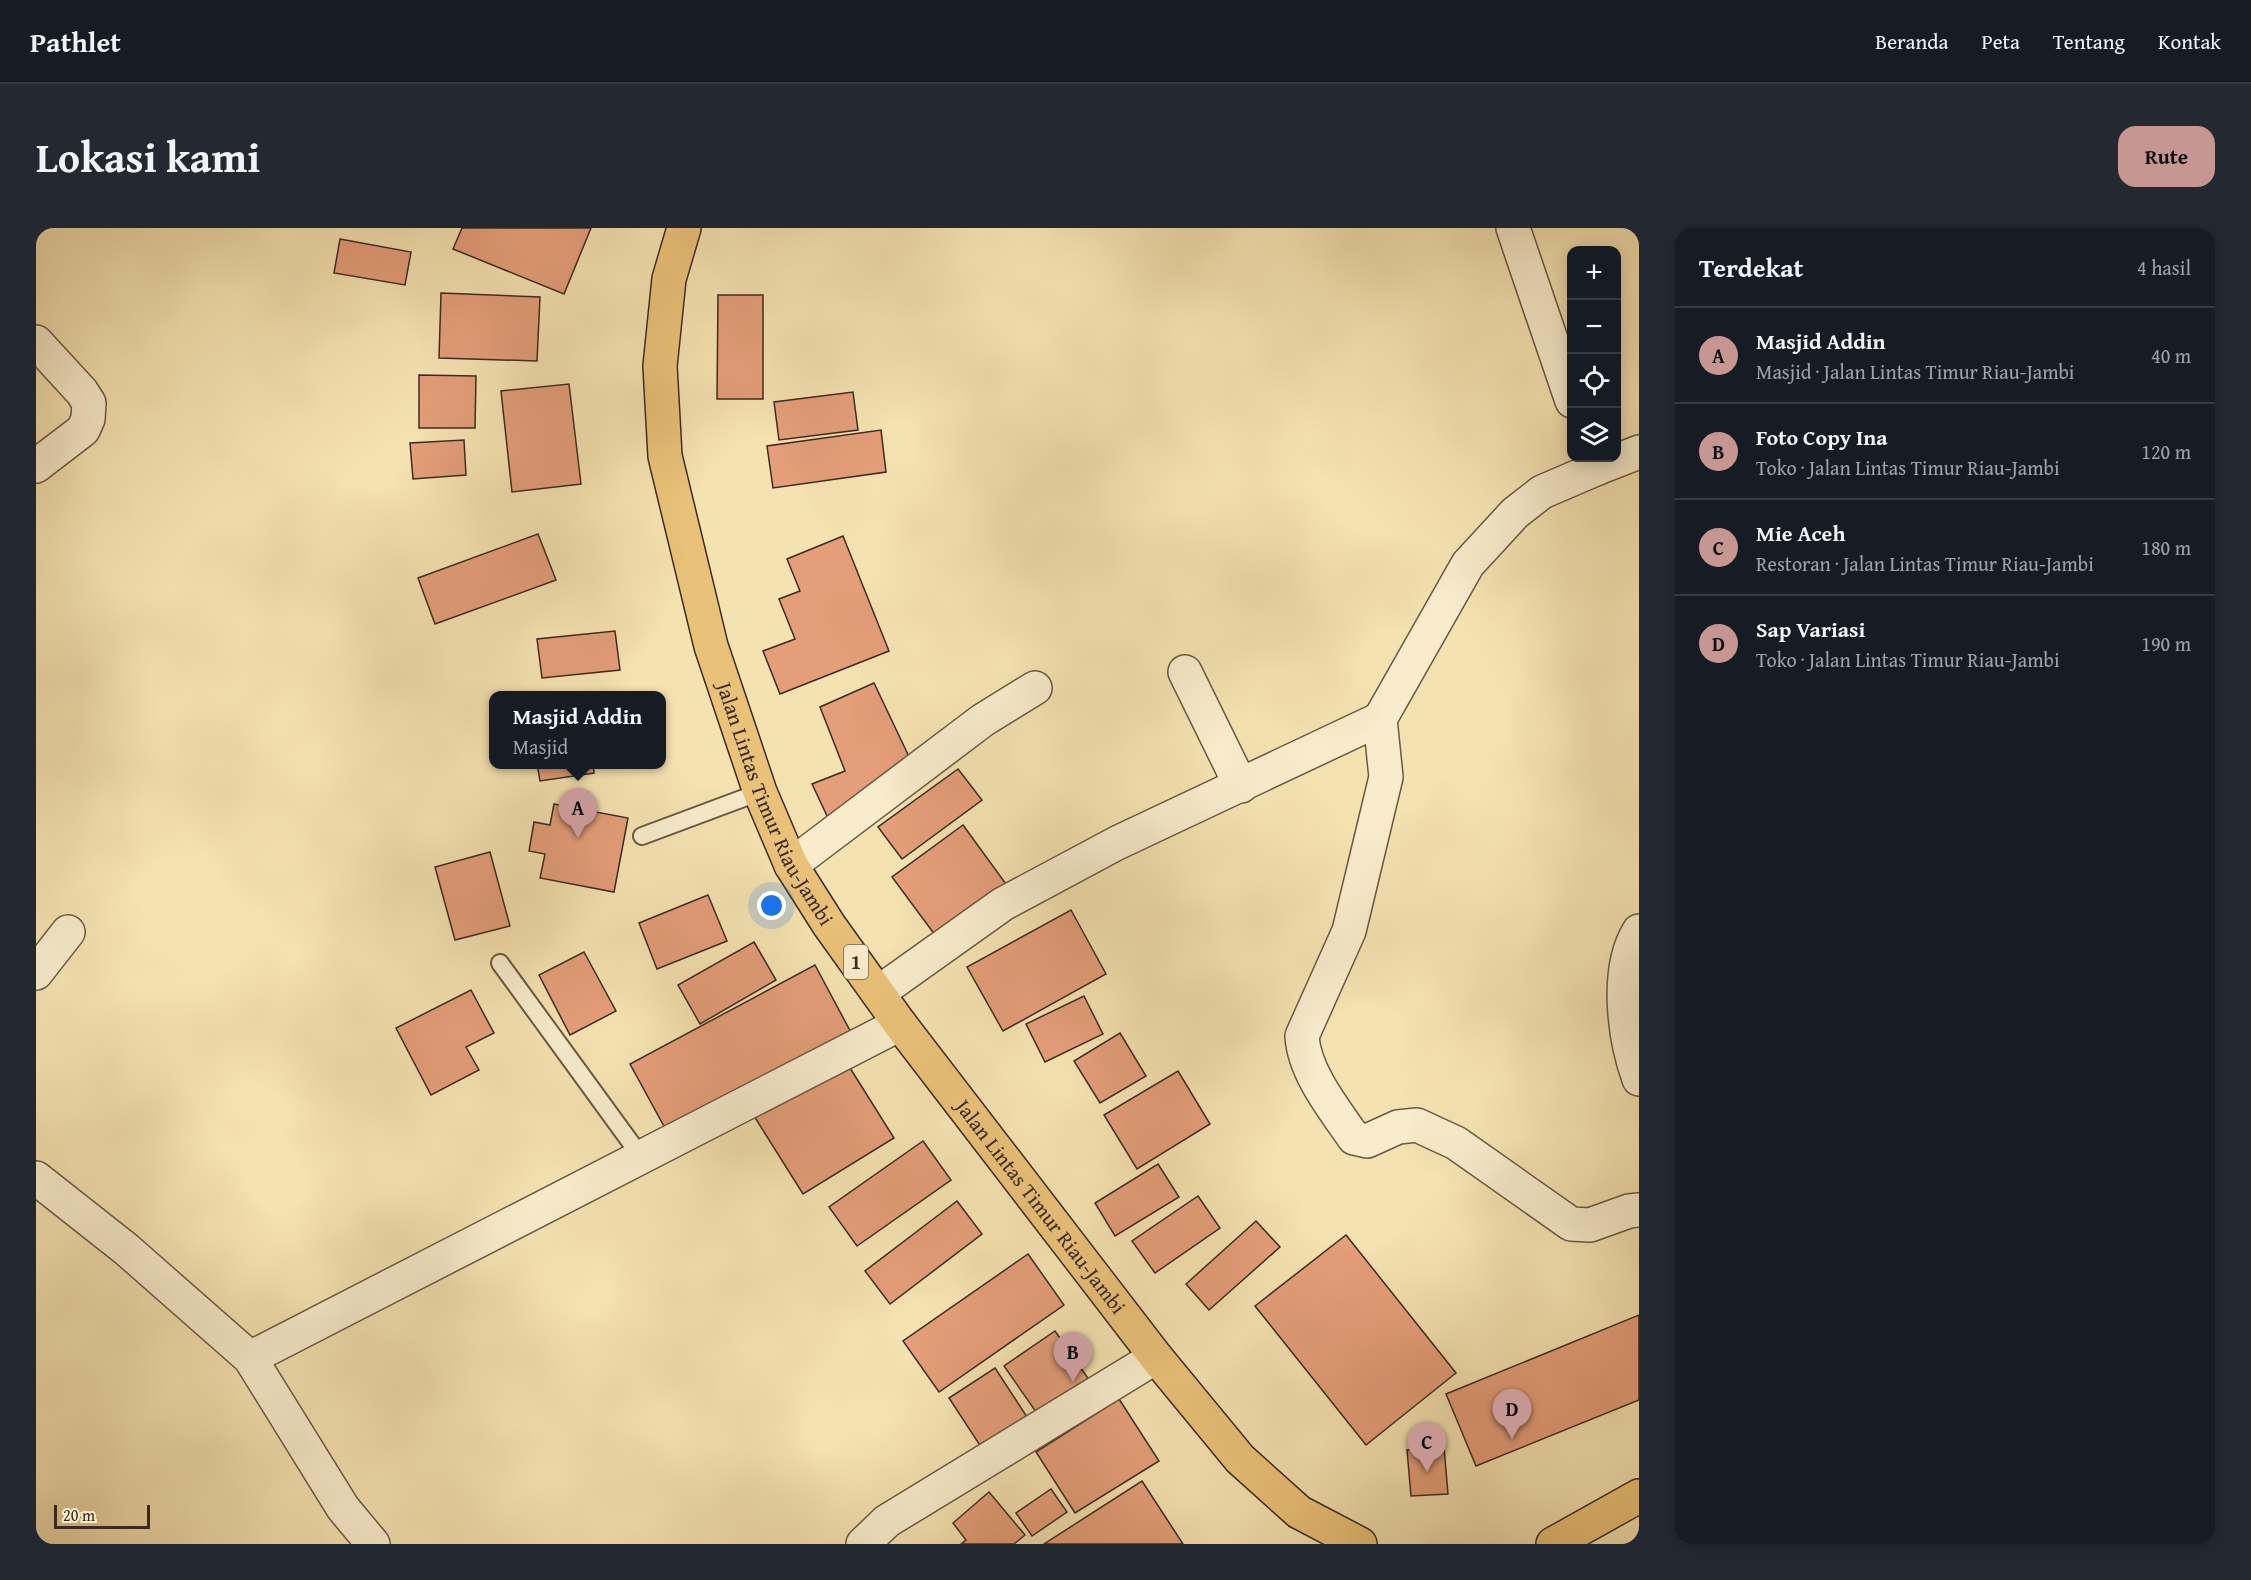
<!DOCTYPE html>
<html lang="id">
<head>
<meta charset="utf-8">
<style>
	:root { --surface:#171b24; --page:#242831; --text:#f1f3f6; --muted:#9ea1a6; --line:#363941; --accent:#c59692 }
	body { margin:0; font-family:"Gentium Book Plus",serif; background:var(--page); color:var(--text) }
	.controls { position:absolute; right:18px; top:18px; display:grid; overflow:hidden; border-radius:12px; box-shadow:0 3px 15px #0003 }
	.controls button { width:54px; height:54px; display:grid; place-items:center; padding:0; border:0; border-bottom:2px solid var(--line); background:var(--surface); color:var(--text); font:30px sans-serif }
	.scale { position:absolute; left:18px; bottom:15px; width:96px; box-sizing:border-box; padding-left:6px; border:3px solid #3c2a1e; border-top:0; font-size:16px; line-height:21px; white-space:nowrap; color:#3c2a1e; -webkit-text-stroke:4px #f8eccc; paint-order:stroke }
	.you { position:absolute; left:736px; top:678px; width:21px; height:21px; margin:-15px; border:4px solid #fff; border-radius:50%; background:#1a73e8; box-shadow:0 0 0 9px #1a73e833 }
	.badge { display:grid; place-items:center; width:39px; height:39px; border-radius:50%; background:var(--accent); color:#111; font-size:20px; font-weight:700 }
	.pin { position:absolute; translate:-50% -50px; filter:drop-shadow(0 2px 3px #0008) }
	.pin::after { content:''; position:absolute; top:32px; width:21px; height:18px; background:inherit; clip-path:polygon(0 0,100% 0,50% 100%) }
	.popup { position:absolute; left:453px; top:463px; width:177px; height:78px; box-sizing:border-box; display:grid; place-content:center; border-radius:12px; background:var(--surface); filter:drop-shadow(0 2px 4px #0005); font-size:20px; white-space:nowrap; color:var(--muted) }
	.popup b { font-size:22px; color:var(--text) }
	.popup::after { content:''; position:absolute; left:50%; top:100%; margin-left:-12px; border:12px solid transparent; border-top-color:var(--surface) }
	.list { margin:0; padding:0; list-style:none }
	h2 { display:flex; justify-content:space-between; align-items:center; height:78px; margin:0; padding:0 24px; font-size:26px }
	h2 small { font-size:20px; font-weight:400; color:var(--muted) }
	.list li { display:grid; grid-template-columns:39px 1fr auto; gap:18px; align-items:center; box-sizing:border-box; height:96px; padding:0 24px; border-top:2px solid var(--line) }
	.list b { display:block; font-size:22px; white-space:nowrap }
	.list p { margin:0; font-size:20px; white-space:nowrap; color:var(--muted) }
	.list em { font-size:20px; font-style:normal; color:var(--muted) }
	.icon { flex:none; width:33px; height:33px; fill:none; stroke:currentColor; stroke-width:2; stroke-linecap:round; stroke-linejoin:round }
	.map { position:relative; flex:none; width:1603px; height:1316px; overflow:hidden; border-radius:18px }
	header { display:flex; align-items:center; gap:36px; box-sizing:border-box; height:84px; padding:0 30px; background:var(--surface); border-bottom:2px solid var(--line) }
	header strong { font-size:28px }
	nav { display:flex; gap:33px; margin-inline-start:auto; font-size:21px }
	.intro { display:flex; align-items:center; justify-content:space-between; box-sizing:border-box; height:144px; padding:0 36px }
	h1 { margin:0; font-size:42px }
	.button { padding:15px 27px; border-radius:18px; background:var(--accent); color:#111; font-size:21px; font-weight:700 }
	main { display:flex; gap:36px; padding:0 36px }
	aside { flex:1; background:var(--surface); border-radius:18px; box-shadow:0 3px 15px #0003 }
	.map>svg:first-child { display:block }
</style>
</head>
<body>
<header>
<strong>Pathlet</strong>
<nav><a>Beranda</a><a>Peta</a><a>Tentang</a><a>Kontak</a></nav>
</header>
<div class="intro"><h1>Lokasi kami</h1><a class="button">Rute</a></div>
<main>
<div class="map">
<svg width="1603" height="1316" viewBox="0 0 1603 1316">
	<rect width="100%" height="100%" fill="#f5e2b1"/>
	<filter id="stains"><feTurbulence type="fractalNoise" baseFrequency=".00333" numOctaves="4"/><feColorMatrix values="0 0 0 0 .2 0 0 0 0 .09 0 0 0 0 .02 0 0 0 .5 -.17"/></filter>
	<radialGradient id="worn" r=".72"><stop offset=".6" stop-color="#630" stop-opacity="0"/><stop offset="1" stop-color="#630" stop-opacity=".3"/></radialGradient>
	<g fill="#e49e79" stroke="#3c2a1e" stroke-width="1.5">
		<polygon points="426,0 555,0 528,66 417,21"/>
		<polygon points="304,11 375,24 369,57 298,45"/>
		<polygon points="405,65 504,69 501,133 403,130"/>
		<polygon points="682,67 727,67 727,171 681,171"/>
		<polygon points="383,147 440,148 439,200 383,200"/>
		<polygon points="533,156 545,256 476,264 465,163"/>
		<polygon points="817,164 822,202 743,212 738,174"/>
		<polygon points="845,202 850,244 737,260 731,218"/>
		<polygon points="428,212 430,247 377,251 374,215"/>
		<polygon points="502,306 520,352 399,396 382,350"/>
		<polygon points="807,308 853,423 744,466 727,423 759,411 743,371 764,363 751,331"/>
		<polygon points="579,403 584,442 506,450 501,411"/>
		<polygon points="838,455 876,535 792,590 776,556 809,543 784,479"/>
		<polygon points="501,536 557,536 558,545 504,553"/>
		<polygon points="922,541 946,572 866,631 842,599"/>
		<polygon points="518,576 592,590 578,664 504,650 509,626 493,623 498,594 514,597"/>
		<polygon points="927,597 970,656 899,707 856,649"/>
		<polygon points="454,624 474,698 419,712 399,639"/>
		<polygon points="672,667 691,713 621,741 603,695"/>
		<polygon points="1035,682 1070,746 967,803 931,739"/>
		<polygon points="718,714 740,752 664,796 642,757"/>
		<polygon points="548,724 580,783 534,807 503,747"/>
		<polygon points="779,737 819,812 635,911 594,836"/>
		<polygon points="435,762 458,805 430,819 443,842 395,867 360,800"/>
		<polygon points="1048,768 1067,806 1009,834 990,796"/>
		<polygon points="1084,805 1110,848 1064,875 1038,833"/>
		<polygon points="809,832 858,910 767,966 718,888"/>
		<polygon points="1142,843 1174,896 1101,941 1068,887"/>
		<polygon points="887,913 915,952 821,1018 793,979"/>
		<polygon points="1122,936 1143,969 1079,1008 1059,975"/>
		<polygon points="1162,968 1184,1000 1119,1045 1096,1013"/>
		<polygon points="921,973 946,1006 854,1076 829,1043"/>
		<polygon points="1220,993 1244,1019 1173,1082 1150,1056"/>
		<polygon points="1310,1007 1420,1145 1330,1217 1219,1078"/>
		<polygon points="992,1026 1028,1077 903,1164 867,1113"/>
		<polygon points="1603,1087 1603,1172 1440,1238 1410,1166"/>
		<polygon points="1019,1103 1056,1156 1005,1191 968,1138"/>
		<polygon points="959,1140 995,1195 949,1225 913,1170"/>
		<polygon points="1083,1171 1123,1233 1039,1285 1000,1224"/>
		<polygon points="1408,1219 1412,1266 1375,1268 1371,1222"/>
		<polygon points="1106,1253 1147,1316 1008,1316"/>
		<polygon points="1015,1261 1031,1284 996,1308 980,1285"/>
		<polygon points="953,1264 989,1307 978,1316 925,1316 930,1312 917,1295"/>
	</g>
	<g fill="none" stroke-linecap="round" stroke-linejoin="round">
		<defs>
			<g id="lane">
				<polyline points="606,608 724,564"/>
				<polyline points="464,735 606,930"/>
			</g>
			<g id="street">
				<polyline points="1477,0 1536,173"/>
				<polyline points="0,114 46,164 53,175 52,191 47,202 0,238"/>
				<path d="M1558 230 1562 240 1506 264 1479 285 1432 336 1344 491 1350 549 1313 703 1266 808C1268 844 1298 881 1318 910L1331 913 1362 899 1381 897 1420 915 1535 996 1554 997 1593 983 1603 982"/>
				<polyline points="1562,240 1603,224"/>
				<polyline points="1149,444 1205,558"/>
				<polyline points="755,637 947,492 999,460"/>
				<path d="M1603 703C1579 741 1588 810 1603 851"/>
				<polyline points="0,745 32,704"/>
				<polyline points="842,765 967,676 1081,615 1344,491"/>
				<polyline points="0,950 90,1021 214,1130 307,1280 337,1316"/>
				<polyline points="214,1130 864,796"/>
				<polyline points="827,1316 851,1293 1120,1129"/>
			</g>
			<g id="highway">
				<path id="s1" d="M648 0 633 51 624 138 629 228 675 418 724 564 755 637 793 697 864 796 1120 1129 1204 1231 1263 1284 1324 1316"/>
				<polyline points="1517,1316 1603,1268"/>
			</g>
		</defs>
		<use href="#lane" stroke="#6a5843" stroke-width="20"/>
		<use href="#street" stroke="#6a5843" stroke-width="36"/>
		<use href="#highway" stroke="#3c2a1e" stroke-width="36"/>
		<use href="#lane" stroke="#f8eccc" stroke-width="16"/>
		<use href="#street" stroke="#f8eccc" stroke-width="33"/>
		<use href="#highway" stroke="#eac178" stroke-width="33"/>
	</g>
	<g text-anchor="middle" stroke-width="5" stroke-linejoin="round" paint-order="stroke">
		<rect fill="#f8eccc" stroke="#746452" stroke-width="1.5" x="808" y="717" width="24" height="34" rx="4.5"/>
		<g font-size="20" font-weight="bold" fill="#3c2a1e">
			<text x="820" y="741">1</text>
		</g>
		<g font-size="21" fill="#3c2a1e" stroke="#f8eccc">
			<text dy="7" stroke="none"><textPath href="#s1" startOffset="597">Jalan Lintas Timur Riau-Jambi</textPath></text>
			<text dy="7" stroke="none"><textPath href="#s1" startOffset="1083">Jalan Lintas Timur Riau-Jambi</textPath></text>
		</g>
	</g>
	<rect width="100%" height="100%" filter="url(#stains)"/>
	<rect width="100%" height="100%" fill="url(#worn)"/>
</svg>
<div class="controls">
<button>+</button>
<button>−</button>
<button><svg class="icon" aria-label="locate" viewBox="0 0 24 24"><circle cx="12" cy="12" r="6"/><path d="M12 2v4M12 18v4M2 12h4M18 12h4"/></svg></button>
<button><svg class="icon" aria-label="layers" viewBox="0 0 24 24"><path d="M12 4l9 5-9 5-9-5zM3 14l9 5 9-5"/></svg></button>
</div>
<div class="scale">20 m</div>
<div class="you"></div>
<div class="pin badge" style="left:542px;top:610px">A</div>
<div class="popup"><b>Masjid Addin</b>Masjid</div>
<div class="pin badge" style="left:1037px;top:1154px">B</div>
<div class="pin badge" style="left:1391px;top:1244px">C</div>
<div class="pin badge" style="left:1476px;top:1211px">D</div>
</div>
<aside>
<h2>Terdekat<small>4 hasil</small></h2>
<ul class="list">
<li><span class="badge">A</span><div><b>Masjid Addin</b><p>Masjid · Jalan Lintas Timur Riau-Jambi</p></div><em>40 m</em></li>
<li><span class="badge">B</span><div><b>Foto Copy Ina</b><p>Toko · Jalan Lintas Timur Riau-Jambi</p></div><em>120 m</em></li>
<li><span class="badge">C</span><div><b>Mie Aceh</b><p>Restoran · Jalan Lintas Timur Riau-Jambi</p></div><em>180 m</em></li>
<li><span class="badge">D</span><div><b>Sap Variasi</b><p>Toko · Jalan Lintas Timur Riau-Jambi</p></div><em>190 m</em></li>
</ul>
</aside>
</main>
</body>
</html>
